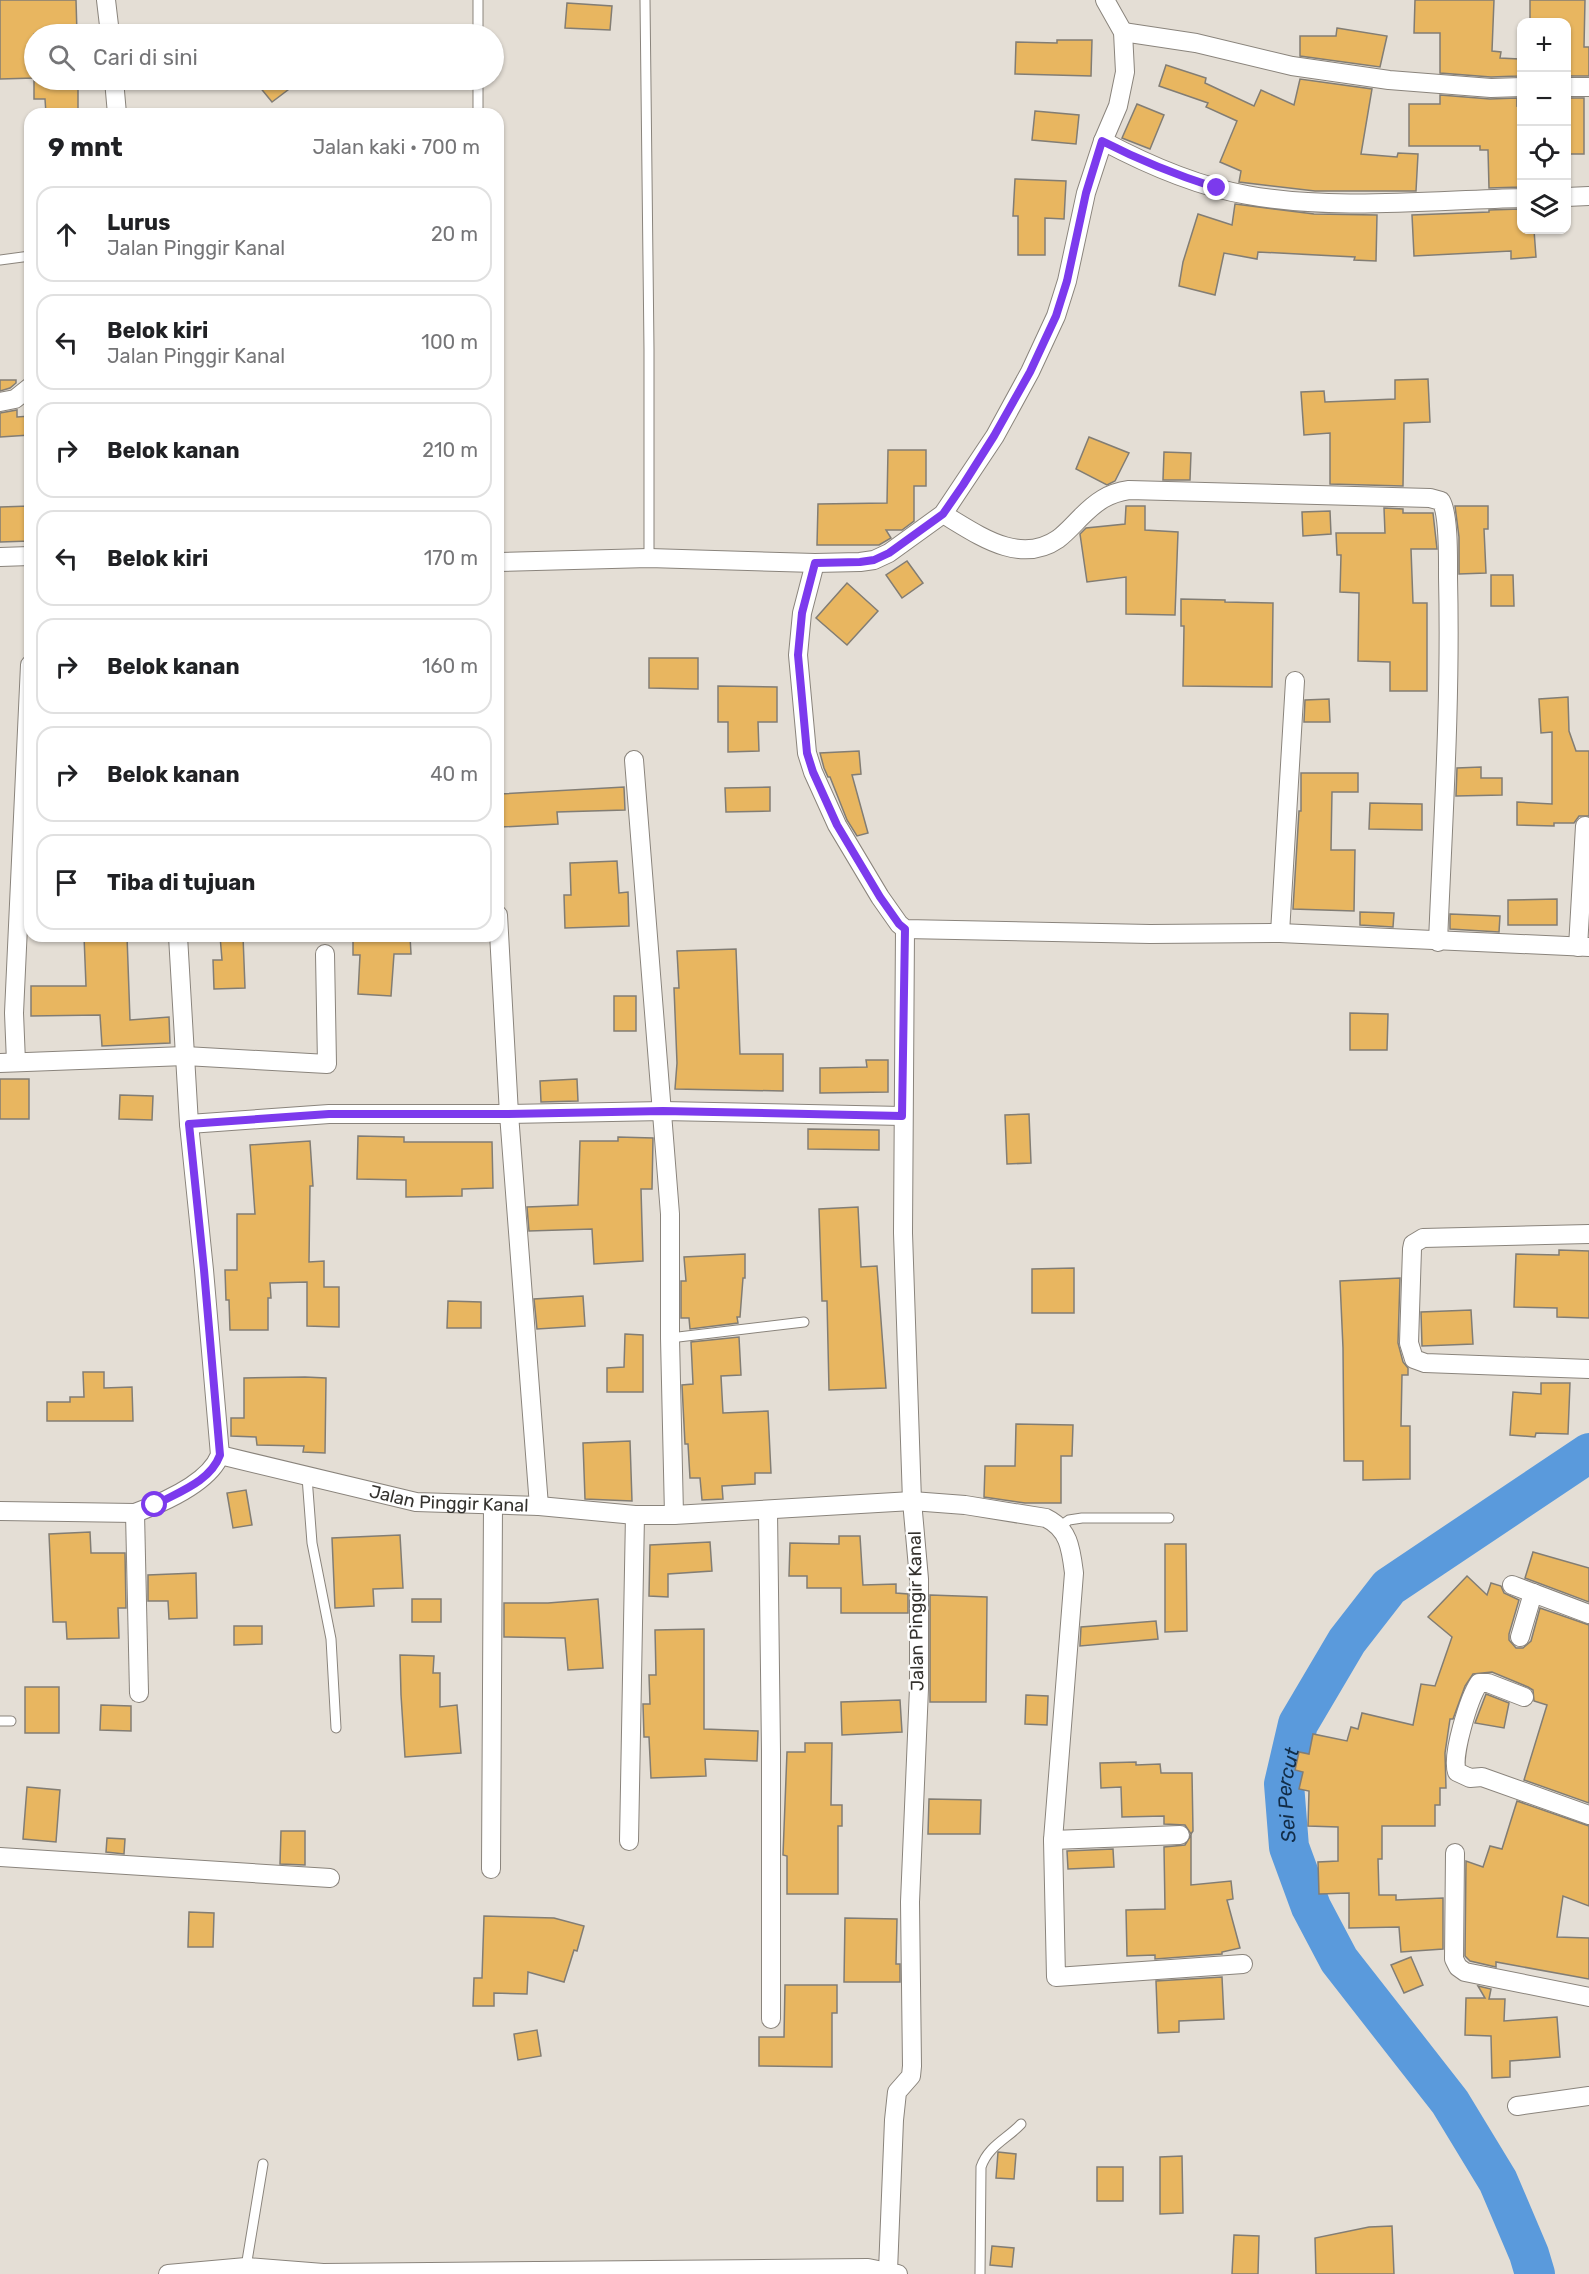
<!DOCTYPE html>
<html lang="id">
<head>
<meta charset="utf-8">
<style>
	:root { --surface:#fff; --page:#f6f6f6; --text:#202124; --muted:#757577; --line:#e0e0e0 }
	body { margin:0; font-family:Rubik,sans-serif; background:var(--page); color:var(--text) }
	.controls { position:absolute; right:18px; top:18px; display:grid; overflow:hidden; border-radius:12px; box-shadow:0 2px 4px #0004 }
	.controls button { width:54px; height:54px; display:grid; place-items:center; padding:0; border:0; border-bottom:2px solid var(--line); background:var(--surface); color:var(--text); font:30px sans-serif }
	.stop { position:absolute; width:18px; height:18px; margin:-14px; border:4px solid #7c3aed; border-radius:50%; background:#fff }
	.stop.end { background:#7c3aed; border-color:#fff; box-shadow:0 2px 6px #0008 }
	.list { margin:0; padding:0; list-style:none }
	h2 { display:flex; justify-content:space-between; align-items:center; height:78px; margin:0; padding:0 24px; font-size:26px }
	h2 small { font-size:20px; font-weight:400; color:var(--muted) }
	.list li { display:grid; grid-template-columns:39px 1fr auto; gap:18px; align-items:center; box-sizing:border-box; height:96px; margin:0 12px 12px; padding:0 12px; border:2px solid var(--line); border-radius:18px }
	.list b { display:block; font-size:22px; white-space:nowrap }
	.list p { margin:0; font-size:20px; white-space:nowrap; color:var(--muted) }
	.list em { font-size:20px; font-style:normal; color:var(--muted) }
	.icon { flex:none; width:33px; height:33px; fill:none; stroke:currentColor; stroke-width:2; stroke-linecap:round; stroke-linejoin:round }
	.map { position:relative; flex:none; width:1589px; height:2274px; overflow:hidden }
	.search { position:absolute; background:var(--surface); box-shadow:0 2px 4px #0004; left:24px; top:24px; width:480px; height:66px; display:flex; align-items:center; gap:15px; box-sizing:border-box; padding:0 21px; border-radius:33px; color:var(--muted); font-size:22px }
	.panel { position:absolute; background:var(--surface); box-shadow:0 2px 4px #0004; left:24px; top:108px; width:480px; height:834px; border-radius:18px }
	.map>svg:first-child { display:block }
</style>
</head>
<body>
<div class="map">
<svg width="1589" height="2274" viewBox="0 0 1589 2274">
	<rect width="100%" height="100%" fill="#e4ded5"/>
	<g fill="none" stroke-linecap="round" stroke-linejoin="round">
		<path stroke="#5a9adc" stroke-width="40" id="s1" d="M1535 2274 1529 2254 1498 2181 1450 2102 1339 1960 1311 1907 1289 1847 1284 1784 1298 1724 1347 1641 1389 1587 1589 1453"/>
	</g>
	<g fill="#e8b660" stroke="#827d74" stroke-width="1.5">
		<polygon points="0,0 76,0 77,34 34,34 34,78 0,79"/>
		<polygon points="1415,0 1494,0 1492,51 1501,52 1500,58 1519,59 1518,76 1491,77 1440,73 1440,33 1414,33"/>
		<polygon points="1530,0 1585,0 1584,47 1589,47 1589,76 1566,76 1566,22 1530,22"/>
		<polygon points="567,3 612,6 610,30 565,28"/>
		<polygon points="1337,28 1387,36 1380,67 1300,56 1300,36 1336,36"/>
		<polygon points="1057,40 1092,40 1091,76 1015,74 1016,42 1057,43"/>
		<polygon points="1166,65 1206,78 1205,83 1254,106 1261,90 1294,105 1300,79 1372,89 1361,154 1397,157 1398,153 1418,154 1416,191 1315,191 1239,182 1241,171 1220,162 1237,121 1206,107 1208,103 1159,86"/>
		<polygon points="34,80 78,80 78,114 46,114 45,99 34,99"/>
		<polygon points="254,80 301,80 272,102"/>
		<polygon points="1440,95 1490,99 1517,98 1517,106 1521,105 1521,187 1489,188 1488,150 1480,150 1480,146 1409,146 1409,104 1440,104"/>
		<rect x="1566" y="98" width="18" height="56"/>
		<polygon points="1137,104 1164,115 1150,149 1122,138"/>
		<polygon points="1035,111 1079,115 1076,144 1032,140"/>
		<polygon points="1015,179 1066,181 1064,219 1045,218 1045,255 1018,255 1018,216 1013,216"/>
		<polygon points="1235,204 1314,214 1377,215 1376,261 1354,260 1355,257 1258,252 1257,259 1224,253 1215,295 1179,286 1183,262 1198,214 1232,225"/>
		<polygon points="1521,209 1521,230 1534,230 1536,257 1511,259 1511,251 1414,256 1412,215 1489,212 1489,210"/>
		<polygon points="1428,379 1430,422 1404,423 1403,486 1330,484 1330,433 1304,435 1301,392 1324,391 1325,402 1395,399 1395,380"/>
		<polygon points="0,380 16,380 16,383 10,388 0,391"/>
		<polygon points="17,410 17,417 30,416 30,435 0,437 0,413"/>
		<polygon points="1089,437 1129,453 1115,481 1107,485 1076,469"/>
		<polygon points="888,450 926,450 926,486 914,486 914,521 902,530 886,530 891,538 879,545 817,545 818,504 887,503"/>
		<polygon points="1164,452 1191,453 1190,480 1163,480"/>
		<polygon points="30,506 30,541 0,542 0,507"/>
		<polygon points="1126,506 1145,506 1145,530 1178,532 1175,615 1126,614 1126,577 1087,582 1080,534 1086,528 1125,524"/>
		<polygon points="1455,506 1488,506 1488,529 1484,529 1486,573 1459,574 1459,537"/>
		<polygon points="1384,508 1403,509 1403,513 1433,513 1437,549 1411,549 1413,603 1427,603 1427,691 1390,691 1390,662 1358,661 1359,593 1340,592 1341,555 1337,555 1336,533 1385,533"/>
		<polygon points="1330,511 1331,534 1303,536 1302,512"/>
		<polygon points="907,561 923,583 902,598 886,575"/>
		<polygon points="1491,575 1513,575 1514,606 1491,606"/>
		<polygon points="847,583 878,611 847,645 816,618"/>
		<polygon points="1181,599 1225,600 1225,602 1273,603 1272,687 1183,686 1184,626 1181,626"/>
		<polygon points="649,658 698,658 698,689 649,688"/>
		<polygon points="718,686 777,687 777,722 758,722 759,751 728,752 728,722 718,722"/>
		<polygon points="1568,697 1569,731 1576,751 1589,751 1589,816 1579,816 1574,823 1554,823 1554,826 1517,825 1517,802 1552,804 1552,732 1541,733 1539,699"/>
		<polygon points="1329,699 1330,722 1304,722 1305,700"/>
		<polygon points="859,751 861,774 852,775 868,833 857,836 847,820 830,777 828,777 824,768 820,753"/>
		<polygon points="1481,767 1481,778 1502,778 1502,795 1456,796 1457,768"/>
		<polygon points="1301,773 1358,773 1358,792 1332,792 1331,850 1355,850 1354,911 1293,909 1299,811 1301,811"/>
		<polygon points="624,787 625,810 557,812 558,824 501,827 499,794"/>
		<polygon points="770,787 770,811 726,812 725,788"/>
		<polygon points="1370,803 1422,804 1422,830 1369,829"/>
		<polygon points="617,861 619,893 628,892 629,926 565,928 564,895 571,895 570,863"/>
		<polygon points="1557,899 1557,925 1508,925 1508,900"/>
		<polygon points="1360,912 1394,913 1393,927 1360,925"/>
		<polygon points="1450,914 1500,916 1499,932 1450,929"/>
		<polygon points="84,936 127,936 130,1020 169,1017 170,1043 102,1046 100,1015 31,1016 31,986 86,986"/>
		<polygon points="220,936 243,936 245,988 214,989 213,960 222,960"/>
		<polygon points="353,936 410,936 411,954 394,954 391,996 358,994 360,955 353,955"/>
		<polygon points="736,949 740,1054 783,1054 783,1091 675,1089 677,1063 674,988 679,988 677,951"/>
		<rect x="614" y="996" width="22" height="35"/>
		<polygon points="1350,1013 1388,1014 1387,1050 1350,1050"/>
		<polygon points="866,1060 888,1060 888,1092 820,1093 820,1068 867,1067"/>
		<rect x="0" y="1079" width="29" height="40"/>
		<polygon points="577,1079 578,1101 541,1102 540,1081"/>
		<polygon points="120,1095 153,1096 152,1120 119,1119"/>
		<polygon points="1029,1114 1031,1163 1007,1164 1005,1115"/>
		<polygon points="808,1129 879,1130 879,1150 808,1149"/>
		<polygon points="358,1136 404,1137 404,1142 492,1142 493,1188 462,1189 462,1196 406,1197 406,1180 357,1179"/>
		<polygon points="618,1137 653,1138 652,1189 641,1189 643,1261 594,1264 592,1229 529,1231 527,1207 578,1205 580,1141 618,1141"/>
		<polygon points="310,1141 313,1186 310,1186 309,1262 324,1261 324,1287 339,1287 339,1327 307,1326 307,1282 270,1283 271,1298 268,1298 268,1330 230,1330 229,1300 226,1300 225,1270 237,1270 237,1214 255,1214 250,1145"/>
		<polygon points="858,1207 861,1267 877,1266 886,1388 829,1390 827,1301 822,1301 819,1209"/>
		<polygon points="1559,1250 1589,1251 1589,1318 1557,1317 1557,1308 1514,1307 1516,1254 1559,1255"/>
		<polygon points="745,1254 745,1278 743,1278 740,1317 737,1317 738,1323 690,1329 689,1318 681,1318 681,1281 686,1281 684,1257"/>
		<polygon points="1074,1268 1074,1313 1032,1313 1032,1269"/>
		<polygon points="1400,1278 1398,1343 1403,1362 1408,1368 1408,1375 1402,1375 1401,1426 1410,1426 1410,1479 1363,1480 1363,1461 1344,1461 1343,1348 1340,1281"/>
		<polygon points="583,1296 585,1326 537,1329 534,1299"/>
		<polygon points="448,1301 481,1302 481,1328 447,1328"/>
		<polygon points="1471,1310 1473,1344 1422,1346 1421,1312"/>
		<polygon points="625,1334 643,1335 643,1392 607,1392 607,1368 624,1367"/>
		<polygon points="739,1337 741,1375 721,1376 723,1413 768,1411 771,1473 755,1473 755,1484 722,1486 723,1499 702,1500 700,1478 690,1478 688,1444 685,1444 682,1385 693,1384 691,1342"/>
		<polygon points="83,1372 104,1372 104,1388 132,1387 133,1421 47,1421 47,1402 70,1402 70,1397 84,1397"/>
		<polygon points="305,1377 326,1378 325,1453 303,1452 304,1446 257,1445 256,1437 231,1436 231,1418 244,1418 244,1378"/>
		<polygon points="1541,1383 1570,1383 1568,1434 1536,1433 1535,1437 1510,1435 1513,1392 1541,1394"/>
		<polygon points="1016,1424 1073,1425 1072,1456 1061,1456 1061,1503 1025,1503 984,1497 985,1466 1015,1466"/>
		<polygon points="630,1441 632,1501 585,1499 583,1443"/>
		<polygon points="246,1490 252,1525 233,1528 227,1493"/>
		<polygon points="90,1532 91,1553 125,1553 126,1608 118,1608 119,1638 67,1639 66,1622 53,1622 49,1534"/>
		<polygon points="400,1535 403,1588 373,1589 374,1606 335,1608 332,1538"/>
		<polygon points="839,1536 860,1536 863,1585 896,1584 896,1593 908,1594 908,1613 841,1613 841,1588 807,1588 807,1576 789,1576 790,1543 839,1544"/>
		<polygon points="710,1542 712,1571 668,1574 668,1597 649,1596 650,1545"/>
		<polygon points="1165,1544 1186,1544 1187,1631 1165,1632"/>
		<polygon points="1533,1552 1589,1568 1589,1602 1525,1578"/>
		<polygon points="196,1573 197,1618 169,1619 168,1601 148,1601 148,1575"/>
		<polygon points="1467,1576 1487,1595 1491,1583 1501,1586 1504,1593 1519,1600 1509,1634 1509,1640 1516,1648 1523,1648 1531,1641 1540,1608 1589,1625 1589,1803 1524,1780 1547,1705 1534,1701 1533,1690 1528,1687 1492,1672 1473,1674 1465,1686 1453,1719 1450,1719 1445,1753 1446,1788 1440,1788 1440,1805 1435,1805 1435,1826 1382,1826 1382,1859 1378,1859 1379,1895 1396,1895 1396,1900 1443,1898 1443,1949 1401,1952 1399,1927 1349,1928 1349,1893 1319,1894 1318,1862 1338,1861 1338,1827 1308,1826 1309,1791 1299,1789 1303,1772 1295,1770 1299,1752 1309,1754 1313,1734 1347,1741 1351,1727 1358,1729 1362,1713 1413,1725 1421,1684 1435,1686 1452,1637 1428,1617"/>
		<polygon points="930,1595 987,1597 986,1702 930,1702"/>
		<rect x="412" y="1599" width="29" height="23"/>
		<polygon points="598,1599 603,1668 568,1670 565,1638 504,1637 504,1603 548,1603"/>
		<polygon points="1156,1621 1158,1639 1080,1646 1081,1627"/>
		<polygon points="234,1626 262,1626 262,1644 234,1645"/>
		<polygon points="704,1629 704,1729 758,1731 757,1761 705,1759 706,1776 651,1778 649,1737 644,1737 643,1704 650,1704 649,1675 656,1675 655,1630"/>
		<polygon points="400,1655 434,1656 433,1673 440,1673 440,1707 457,1705 461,1753 405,1757 401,1695"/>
		<rect x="25" y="1687" width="34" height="46"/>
		<polygon points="1486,1694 1509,1703 1504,1728 1475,1723"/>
		<polygon points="1026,1695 1048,1696 1047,1725 1025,1724"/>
		<polygon points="900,1700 902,1732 842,1735 841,1702"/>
		<polygon points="101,1705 131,1706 131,1731 100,1730"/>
		<polygon points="805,1743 832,1743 831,1805 842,1805 842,1826 838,1826 838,1894 787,1894 787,1856 783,1855 787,1752 805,1752"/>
		<polygon points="1136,1762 1136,1765 1160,1764 1161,1773 1192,1773 1193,1831 1191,1834 1185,1825 1164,1824 1164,1816 1122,1817 1121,1787 1101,1788 1100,1763"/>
		<polygon points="27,1787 60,1790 56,1842 23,1839"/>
		<polygon points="929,1799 981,1800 980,1834 928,1834"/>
		<polygon points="1517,1801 1589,1826 1589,1906 1563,1896 1557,1937 1589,1938 1589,1979 1496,1962 1496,1967 1470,1961 1465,1956 1466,1861 1483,1867 1490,1846 1502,1849"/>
		<polygon points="281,1831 305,1831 305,1865 280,1864"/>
		<polygon points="1191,1835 1191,1885 1231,1881 1233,1899 1227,1900 1240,1948 1222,1952 1222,1954 1155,1959 1155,1955 1127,1956 1126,1910 1165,1909 1164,1847 1185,1845"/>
		<polygon points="107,1838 125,1839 124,1854 106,1852"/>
		<polygon points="1113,1849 1114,1867 1068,1869 1067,1851"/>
		<polygon points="189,1912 214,1913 213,1947 188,1947"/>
		<polygon points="484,1916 554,1918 584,1926 577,1951 574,1950 564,1982 528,1972 527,1994 494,1993 494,2006 473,2006 474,1978 482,1978"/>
		<polygon points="845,1918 897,1919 896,1964 900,1964 900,1982 844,1982"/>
		<polygon points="1411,1957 1423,1985 1404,1993 1391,1965"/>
		<polygon points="1222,1977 1224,2019 1179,2021 1179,2032 1158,2033 1156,1981"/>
		<polygon points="785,1985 837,1985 837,2013 832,2013 832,2067 759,2066 759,2037 784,2037"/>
		<polygon points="1478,1986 1491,1989 1489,1999 1505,1999 1504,2021 1557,2017 1560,2057 1510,2061 1510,2077 1492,2078 1491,2036 1465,2035 1466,1998 1485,1998"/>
		<polygon points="537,2030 541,2056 518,2060 514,2034"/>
		<polygon points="998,2152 1016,2154 1014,2179 996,2178"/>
		<polygon points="1182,2156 1183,2213 1160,2214 1160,2157"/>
		<rect x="1097" y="2167" width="26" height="34"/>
		<polygon points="1392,2226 1394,2274 1316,2274 1315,2238 1369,2227"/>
		<polygon points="1234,2235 1259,2236 1258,2274 1232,2274"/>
		<polygon points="992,2246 1014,2248 1012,2267 990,2265"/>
	</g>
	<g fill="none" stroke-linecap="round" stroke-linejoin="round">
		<defs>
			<g id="service">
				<polyline points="478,0 478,34"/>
				<polyline points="645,0 649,349 649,558"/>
				<polyline points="478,80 478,114"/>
				<polyline points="0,260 30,256"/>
				<polyline points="670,1338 804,1322"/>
				<polyline points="307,1477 312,1543 331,1639 336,1728"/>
				<polyline points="1059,1527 1069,1520 1082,1518 1169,1518"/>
				<polyline points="0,1721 11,1721"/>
				<polyline points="246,2267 263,2164"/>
				<path d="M980 2274 981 2167C988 2146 1007 2139 1021 2124"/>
			</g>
			<g id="minor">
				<polyline points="106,0 110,34"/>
				<polyline points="1123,32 1196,43 1292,66 1389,80 1491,88 1522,87"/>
				<polyline points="114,80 117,114"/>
				<polyline points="1566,87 1589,87"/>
				<path d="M1103 141C1148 165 1196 186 1247 195 1335 211 1433 200 1522 198"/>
				<polyline points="1566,197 1589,196"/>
				<polyline points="0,402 15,399 30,387"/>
				<path d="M943 514C977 534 1019 566 1058 539 1066 533 1074 524 1081 517 1096 502 1108 493 1129 490L1430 498 1441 501C1449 514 1448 560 1448 577 1451 699 1443 821 1438 942"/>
				<polyline points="0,557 30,556"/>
				<polyline points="498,562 649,558 815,563 860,562 874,560 889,553 943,514 995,436 1030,372 1056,316 1067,281 1086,193 1103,141 1118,106 1125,72 1123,32 1105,0"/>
				<polyline points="815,563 802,613 798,655 807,753 813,772 837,825 880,897 899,924 905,929 1150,934 1280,933 1589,947"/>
				<polyline points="634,760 670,1214 670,1338 674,1515"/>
				<polyline points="498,915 509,1114 539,1506"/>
				<polyline points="1280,933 1295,681"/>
				<polyline points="1578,947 1585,826"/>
				<polyline points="16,1062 14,1013 30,665"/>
				<polyline points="0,1063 185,1056 327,1064 325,954"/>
				<polyline points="189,1124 329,1114 509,1114 663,1111 902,1116"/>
				<polyline points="1589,1234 1423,1238 1413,1244 1412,1249 1409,1343 1414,1359 1425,1363 1589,1369"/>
				<path id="s2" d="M220 1455 416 1502 539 1506 635 1515H674L912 1501 965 1505 1046 1518C1069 1529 1071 1549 1074 1573L1053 1840 1056 1977 1243 1964"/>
				<path d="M0 1511 135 1513C162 1503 209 1483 220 1455L204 1270 189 1124 178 936"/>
				<polyline points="768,1511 771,1750 771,2019"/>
				<polyline points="135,1513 139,1693"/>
				<polyline points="1512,1585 1589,1614"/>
				<polyline points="1520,1637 1533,1593"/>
				<path d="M1524 1697 1488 1683H1479C1469 1698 1451 1756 1457 1772L1470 1778 1482 1777 1589 1815"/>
				<polyline points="1053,1840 1180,1835"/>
				<polyline points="629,1841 635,1515"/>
				<polyline points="1455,1853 1454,1959 1458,1967 1465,1972 1589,1997"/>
				<polyline points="0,1857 330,1878"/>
				<polyline points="491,1869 493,1505"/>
				<polyline points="1517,2106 1589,2096"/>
				<polyline points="888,2271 894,2120 897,2092 911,2076 912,2066 910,1902 919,1688 919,1579 912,1501 903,1233 905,929"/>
				<polyline points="168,2274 246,2267 323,2273 868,2268 898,2274"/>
			</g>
		</defs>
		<use href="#service" stroke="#8a847c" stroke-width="11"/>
		<use href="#minor" stroke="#8a847c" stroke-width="20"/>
		<use href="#service" stroke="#fff" stroke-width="9"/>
		<use href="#minor" stroke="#fff" stroke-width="18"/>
	</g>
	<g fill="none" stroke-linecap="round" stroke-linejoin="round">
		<path stroke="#7c3aed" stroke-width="8" d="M155 1505C178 1492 210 1482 220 1455L204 1270 189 1124 329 1114H508L663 1111 902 1116 905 929 899 924 880 897 837 825 813 772 807 753 798 655 802 613 815 563 860 562 874 560 889 553 943 514 963 485 994 436 1030 372 1056 316 1067 281 1086 193 1102 141C1141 161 1176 175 1217 188"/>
	</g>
	<g text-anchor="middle" stroke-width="5" stroke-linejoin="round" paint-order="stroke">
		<g font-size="18" fill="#34322e" stroke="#fff">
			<text dy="6" stroke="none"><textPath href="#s2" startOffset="234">Jalan Pinggir Kanal</textPath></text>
			<text transform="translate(916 1611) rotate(-91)" y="6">Jalan Pinggir Kanal</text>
		</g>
		<g font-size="20" font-style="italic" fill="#122d48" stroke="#fff">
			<text dy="7" stroke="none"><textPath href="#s1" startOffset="549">Sei Percut</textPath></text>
		</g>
	</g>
</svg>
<div class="controls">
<button>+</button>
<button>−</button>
<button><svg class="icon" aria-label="locate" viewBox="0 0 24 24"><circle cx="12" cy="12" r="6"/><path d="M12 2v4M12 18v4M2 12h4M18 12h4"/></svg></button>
<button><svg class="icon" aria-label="layers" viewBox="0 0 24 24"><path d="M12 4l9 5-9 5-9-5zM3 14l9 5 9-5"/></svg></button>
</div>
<div class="stop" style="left:155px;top:1505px"></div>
<div class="stop end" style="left:1217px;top:188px"></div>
<div class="search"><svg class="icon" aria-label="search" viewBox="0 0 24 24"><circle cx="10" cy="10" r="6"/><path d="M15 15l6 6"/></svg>Cari di sini</div>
<section class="panel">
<h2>9 mnt<small>Jalan kaki · 700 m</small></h2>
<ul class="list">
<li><svg class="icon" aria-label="ahead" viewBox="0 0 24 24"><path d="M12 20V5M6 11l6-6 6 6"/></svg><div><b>Lurus</b><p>Jalan Pinggir Kanal</p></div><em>20 m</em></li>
<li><svg class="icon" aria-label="left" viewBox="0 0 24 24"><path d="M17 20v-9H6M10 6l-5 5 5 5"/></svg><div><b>Belok kiri</b><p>Jalan Pinggir Kanal</p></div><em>100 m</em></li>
<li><svg class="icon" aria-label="right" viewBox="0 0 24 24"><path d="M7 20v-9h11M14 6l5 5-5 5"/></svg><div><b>Belok kanan</b></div><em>210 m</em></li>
<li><svg class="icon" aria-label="left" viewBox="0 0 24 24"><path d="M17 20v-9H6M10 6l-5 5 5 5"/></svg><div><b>Belok kiri</b></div><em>170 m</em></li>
<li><svg class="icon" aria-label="right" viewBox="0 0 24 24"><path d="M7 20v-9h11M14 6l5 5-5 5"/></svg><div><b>Belok kanan</b></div><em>160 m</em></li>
<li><svg class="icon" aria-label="right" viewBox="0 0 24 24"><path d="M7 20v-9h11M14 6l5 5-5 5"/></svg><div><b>Belok kanan</b></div><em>40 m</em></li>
<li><svg class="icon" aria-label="arrive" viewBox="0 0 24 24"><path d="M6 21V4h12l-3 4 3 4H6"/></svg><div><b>Tiba di tujuan</b></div></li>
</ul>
</section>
</div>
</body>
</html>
